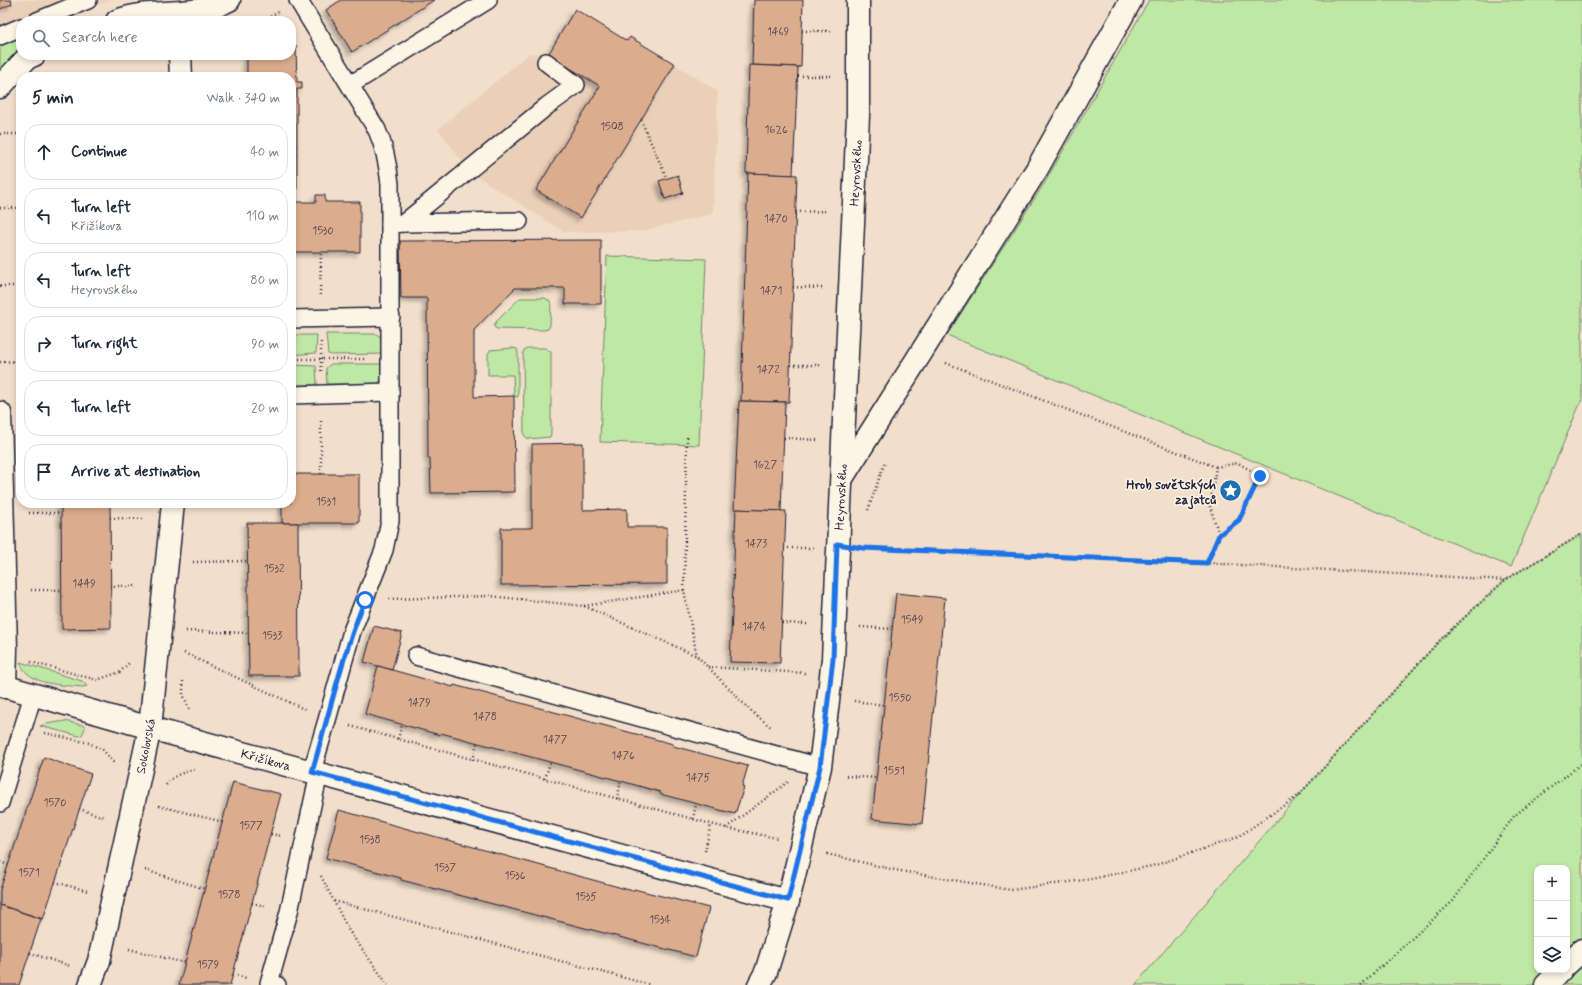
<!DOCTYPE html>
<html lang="en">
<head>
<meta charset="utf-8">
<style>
	:root { --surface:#fff; --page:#f2f2f3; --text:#1f2937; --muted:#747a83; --line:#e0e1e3 }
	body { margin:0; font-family:Mynerve,sans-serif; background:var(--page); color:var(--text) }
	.controls { position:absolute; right:12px; bottom:12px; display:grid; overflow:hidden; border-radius:8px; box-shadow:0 2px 6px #0003 }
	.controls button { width:36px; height:36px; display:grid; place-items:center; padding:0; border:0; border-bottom:1px solid var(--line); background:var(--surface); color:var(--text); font:20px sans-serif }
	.stop { position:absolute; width:12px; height:12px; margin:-9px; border:3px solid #1a73e8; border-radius:50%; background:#fff }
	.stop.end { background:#1a73e8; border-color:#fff; box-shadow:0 1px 4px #0008 }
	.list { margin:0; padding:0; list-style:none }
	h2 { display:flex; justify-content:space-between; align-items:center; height:52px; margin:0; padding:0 16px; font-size:17px }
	h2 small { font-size:13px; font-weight:400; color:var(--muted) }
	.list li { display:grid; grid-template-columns:26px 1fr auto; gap:12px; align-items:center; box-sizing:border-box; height:56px; margin:0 8px 8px; padding:0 8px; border:1px solid var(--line); border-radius:16px }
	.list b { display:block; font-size:15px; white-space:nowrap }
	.list p { margin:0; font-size:13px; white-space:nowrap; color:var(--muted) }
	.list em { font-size:13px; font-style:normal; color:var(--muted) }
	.icon { flex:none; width:22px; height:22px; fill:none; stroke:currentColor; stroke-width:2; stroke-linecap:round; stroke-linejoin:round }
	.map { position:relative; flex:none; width:1582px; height:985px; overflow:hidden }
	.search { position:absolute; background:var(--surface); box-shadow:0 2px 6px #0003; left:16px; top:16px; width:280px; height:44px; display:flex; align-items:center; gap:10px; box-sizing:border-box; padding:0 14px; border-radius:16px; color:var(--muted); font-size:15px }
	.panel { position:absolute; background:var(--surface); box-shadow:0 2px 6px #0003; left:16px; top:72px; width:280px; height:436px; border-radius:16px }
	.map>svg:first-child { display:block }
</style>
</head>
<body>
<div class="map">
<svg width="1582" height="985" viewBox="0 0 1582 985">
	<defs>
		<filter id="shadow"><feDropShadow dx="-3.5" dy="3.5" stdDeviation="2" flood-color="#0004"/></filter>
	</defs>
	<rect width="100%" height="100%" fill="#f2dfcb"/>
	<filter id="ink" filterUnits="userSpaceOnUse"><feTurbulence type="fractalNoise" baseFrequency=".025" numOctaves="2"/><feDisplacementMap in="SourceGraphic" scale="8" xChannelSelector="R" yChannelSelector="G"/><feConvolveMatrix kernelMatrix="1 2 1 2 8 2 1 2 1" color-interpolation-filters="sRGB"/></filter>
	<g filter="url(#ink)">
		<g fill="#ebd0b9">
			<polygon points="0,0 113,0 43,21 21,21 0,39"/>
			<polygon points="575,9 627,41 630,37 718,91 713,214 642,231 564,232 470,172 438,129 530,53 548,55"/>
		</g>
		<g fill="#bfe8a4" stroke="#708570" fill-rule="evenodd">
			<polygon points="1149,0 1582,0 1582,399 1511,567 947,335 1044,184"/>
			<polygon points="21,29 21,43 8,67 0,78 0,39"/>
			<polygon points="607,256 706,259 699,445 600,442"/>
			<polygon points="520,298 545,298 551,302 550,325 548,329 544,330 497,329 495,328 494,325 496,322"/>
			<polygon points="326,334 377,334 381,338 381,354 331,355 328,354"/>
			<polygon points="291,335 317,335 316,353 291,355"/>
			<polygon points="513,348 517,349 518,353 518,397 514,396 513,375 488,375 488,354 490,350"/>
			<polygon points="527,348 545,348 551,352 551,434 550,437 528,439 524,435 523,353 524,350"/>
			<polygon points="331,364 381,364 381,379 378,384 327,384 326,368"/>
			<polygon points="291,365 316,366 317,385 291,385"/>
			<path d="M1582 534V985H1135L1298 796 1440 640 1505 580ZM1537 868H1567V970H1537Z"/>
			<path d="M20 662 82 681 87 686 83 687C63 685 28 686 20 662Z"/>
			<polygon points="65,721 86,726 82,735 79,736 40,726 46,724"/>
		</g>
		<g fill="#dcac8e" stroke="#22223b" filter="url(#shadow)">
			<polygon points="0,0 11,0 12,4 0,9"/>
			<polygon points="341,0 434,0 352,52 326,10"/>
			<polygon points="754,0 803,0 801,67 752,65"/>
			<polygon points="575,9 627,41 630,37 675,64 581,218 536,190 600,86 548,55"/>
			<polygon points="291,46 296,46 297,82 302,82 302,89 297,89 297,202 291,202 291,77 247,77 247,55 291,55"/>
			<polygon points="749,65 798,67 793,175 746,173"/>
			<polygon points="748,173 797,175 789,402 741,401"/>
			<polygon points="678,175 683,193 665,199 659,181"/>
			<polygon points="316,195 325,195 325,202 360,202 360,252 291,252 291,202 316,202"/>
			<polygon points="601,240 601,304 565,304 565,288 515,288 474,330 474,397 514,396 515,492 431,493 430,458 428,458 427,298 401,298 400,241"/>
			<polygon points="739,401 785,402 781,511 734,509"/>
			<polygon points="583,443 583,510 627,509 627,527 667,527 667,584 501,585 501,528 532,528 532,444"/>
			<polygon points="291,474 359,474 359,523 282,523 282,503 291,503"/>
			<polygon points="61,503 110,503 111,628 62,629"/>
			<polygon points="736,509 786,511 780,663 730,662"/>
			<polygon points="247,523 298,523 299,676 249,676"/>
			<polygon points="896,593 945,598 922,824 872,819"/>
			<polygon points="374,626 402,633 392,670 364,662"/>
			<polygon points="378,666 453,687 454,685 673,744 673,746 748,766 742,786 744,787 735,814 660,794 660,792 621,781 441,733 440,735 365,714"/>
			<polygon points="44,757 91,774 43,919 0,905 0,890"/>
			<polygon points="233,782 281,794 233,974 230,985 179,985"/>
			<polygon points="339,810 633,891 634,889 709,908 696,957 401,880 401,878 326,858"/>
			<polygon points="0,905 41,919 19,985 0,985"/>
		</g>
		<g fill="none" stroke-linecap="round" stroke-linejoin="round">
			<defs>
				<g id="service">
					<path d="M298 0 377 130C385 148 388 164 390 184V521L384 550 352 631 327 720 312 771"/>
					<polyline points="37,21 88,0"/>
					<polyline points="0,36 21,27"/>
					<polyline points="350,85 488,0"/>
					<polyline points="404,223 519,221"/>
					<polyline points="390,224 404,223 547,106 576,85 546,62"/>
					<polyline points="291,319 391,317"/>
					<polyline points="291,395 390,392"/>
					<polyline points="416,656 820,767"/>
					<polyline points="0,803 33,695"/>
					<polyline points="277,985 269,983 289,912 319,773"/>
				</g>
				<g id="minor">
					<path d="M117 21C145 10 177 15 206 9 214 8 222 3 229 0"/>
					<polyline points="180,55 181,77"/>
					<polyline points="0,87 27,58 34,55"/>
					<polyline points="0,413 6,649 5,687"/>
					<polyline points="842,478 1037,169 1131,0"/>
					<polyline points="0,685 150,728 788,901"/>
					<polyline points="90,985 99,961 150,728 173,503"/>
					<polyline points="759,985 766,972 788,901 820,767 833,659 858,115 858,0"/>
				</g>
				<g id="tertiary">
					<polyline points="1567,964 1582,950"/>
					<polyline points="1546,985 1561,970"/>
				</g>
			</defs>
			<use href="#service" stroke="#22223b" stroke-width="20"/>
			<use href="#minor" stroke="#22223b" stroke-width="25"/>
			<use href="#tertiary" stroke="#22223b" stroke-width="25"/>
			<g stroke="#22223b" stroke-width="2.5" stroke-dasharray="1 3" stroke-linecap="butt">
				<polyline points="264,21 278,12"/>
				<polyline points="802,31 833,31"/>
				<polyline points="798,76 833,76"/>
				<polyline points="641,120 667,179"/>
				<polyline points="0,134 21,134"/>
				<polyline points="0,208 21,208"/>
				<polyline points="796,212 828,211"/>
				<polyline points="0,286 21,286"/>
				<polyline points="793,287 823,288"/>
				<polyline points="320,295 321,252"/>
				<polyline points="321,342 321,371"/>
				<polyline points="291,359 366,359"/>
				<polyline points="0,362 21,361"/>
				<polyline points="946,363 1216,467"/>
				<polyline points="791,365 821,365"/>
				<polyline points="784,438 818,440"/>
				<polyline points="321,474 321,418"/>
				<polyline points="868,510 885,462"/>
				<polyline points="29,513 61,513"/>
				<polyline points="110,518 146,519"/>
				<polyline points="784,548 813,548"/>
				<polyline points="865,548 1171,561 1505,580"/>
				<polyline points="193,562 247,561"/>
				<polyline points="1207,563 1219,535 1210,506 1216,467 1238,463 1260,476 1239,520 1219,535"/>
				<polyline points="110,586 138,586"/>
				<polyline points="31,590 61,590"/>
				<polyline points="684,590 687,437"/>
				<polyline points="389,599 490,596 584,606 697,656 750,710 772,728"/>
				<polyline points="584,606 684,590 697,656"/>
				<polyline points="782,623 809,624"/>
				<polyline points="860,627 892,629"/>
				<polyline points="186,631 249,633"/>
				<polyline points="184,653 306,710"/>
				<polyline points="31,662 97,680 120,672 130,662"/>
				<polyline points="708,667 805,673"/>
				<polyline points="183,681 183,694 190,711"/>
				<polyline points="854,701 884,705"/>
				<polyline points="350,726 726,828 777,838"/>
				<polyline points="45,733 89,743 103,750 115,764"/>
				<polyline points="398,739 402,724"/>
				<polyline points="473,760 477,743"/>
				<polyline points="846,776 876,778"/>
				<polyline points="545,779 550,763"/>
				<path d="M166 785C172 775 185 772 196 769"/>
				<polyline points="617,799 621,781"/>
				<polyline points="159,806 223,822"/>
				<polyline points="79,809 104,817"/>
				<polyline points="693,819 696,804"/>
				<polyline points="726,828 788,782"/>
				<polyline points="271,834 281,836"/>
				<polyline points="705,851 711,824"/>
				<polyline points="827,854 895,870 1011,890 1091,879 1156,865 1238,837 1298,796 1440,640 1505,580 1582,534"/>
				<polyline points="0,862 8,865"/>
				<polyline points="145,870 205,889"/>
				<polyline points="321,876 349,931 388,985"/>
				<polyline points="55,882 88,891"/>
				<polyline points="334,901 651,985"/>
				<polyline points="252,903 265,906"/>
				<polyline points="129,949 185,963"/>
				<polyline points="30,953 70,966"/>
				<polyline points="233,974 246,978"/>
				<polyline points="1361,985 1453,901 1514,816 1582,763"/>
			</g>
			<use href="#service" stroke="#fcf5e5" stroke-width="17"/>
			<use href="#minor" stroke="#fcf5e5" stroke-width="22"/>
			<use href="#tertiary" stroke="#fcf5e5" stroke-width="22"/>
		</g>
	</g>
	<g fill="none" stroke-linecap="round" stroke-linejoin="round" filter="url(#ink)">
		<path stroke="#1a73e8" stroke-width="5" d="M365 600C342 655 329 715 312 772L788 900 820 767 833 659 837 544 863 548 1207 563 1219 535 1239 520 1260 476"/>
	</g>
	<defs>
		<symbol id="sight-disc" viewBox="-11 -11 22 22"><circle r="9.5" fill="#1f6fb2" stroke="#fcf5e5"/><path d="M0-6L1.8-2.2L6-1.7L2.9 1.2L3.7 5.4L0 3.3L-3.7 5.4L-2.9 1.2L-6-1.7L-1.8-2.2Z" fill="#fff"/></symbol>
	</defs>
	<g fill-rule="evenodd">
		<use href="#sight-disc" x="1218" y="478" width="25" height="25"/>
	</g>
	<g text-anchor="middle" stroke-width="3" stroke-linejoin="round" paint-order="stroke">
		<g font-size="11" fill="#504450">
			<text x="778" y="35">1469</text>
			<text x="612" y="130">1508</text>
			<text x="776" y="133">1626</text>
			<text x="776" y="222">1470</text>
			<text x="323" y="234">1530</text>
			<text x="771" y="294">1471</text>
			<text x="768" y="373">1472</text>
			<text x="765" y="468">1627</text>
			<text x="326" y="505">1531</text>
			<text x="756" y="547">1473</text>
			<text x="274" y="572">1532</text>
			<text x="84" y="587">1449</text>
			<text x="912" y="623">1549</text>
			<text x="754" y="630">1474</text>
			<text x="272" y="639">1533</text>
			<text x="900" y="701">1550</text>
			<text x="419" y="706">1479</text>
			<text x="485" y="720">1478</text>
			<text x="555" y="743">1477</text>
			<text x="623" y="759">1476</text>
			<text x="894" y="774">1551</text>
			<text x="698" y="781">1475</text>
			<text x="55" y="806">1570</text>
			<text x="251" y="829">1577</text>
			<text x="370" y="843">1538</text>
			<text x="445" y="871">1537</text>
			<text x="29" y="876">1571</text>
			<text x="515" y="879">1536</text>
			<text x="229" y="898">1578</text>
			<text x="586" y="900">1535</text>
			<text x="660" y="923">1534</text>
			<text x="208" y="968">1579</text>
		</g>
		<g font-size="13" fill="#22223b" stroke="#fcf5e5">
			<text transform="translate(855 173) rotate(-87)" y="5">Heyrovského</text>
			<text transform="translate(840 497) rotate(-87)" y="5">Heyrovského</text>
			<text transform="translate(145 746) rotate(-79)" y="5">Sokolovská</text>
			<text transform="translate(266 759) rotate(15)" y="5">Křižíkova</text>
		</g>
		<g font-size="13" font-weight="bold" fill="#22223b" stroke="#fcf5e5" text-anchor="end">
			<text x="1216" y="489">Hrob sovětských<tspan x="1216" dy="15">zajatců</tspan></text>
		</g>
	</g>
</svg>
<div class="controls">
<button>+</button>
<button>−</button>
<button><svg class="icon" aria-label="layers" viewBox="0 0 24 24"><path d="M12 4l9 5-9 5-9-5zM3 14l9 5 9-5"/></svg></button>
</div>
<div class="stop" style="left:365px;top:600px"></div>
<div class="stop end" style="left:1260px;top:476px"></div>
<div class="search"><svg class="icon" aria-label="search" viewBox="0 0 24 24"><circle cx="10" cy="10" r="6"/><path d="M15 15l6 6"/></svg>Search here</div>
<section class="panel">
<h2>5 min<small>Walk · 340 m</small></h2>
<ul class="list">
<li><svg class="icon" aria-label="ahead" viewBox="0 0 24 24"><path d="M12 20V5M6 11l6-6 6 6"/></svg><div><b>Continue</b></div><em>40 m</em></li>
<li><svg class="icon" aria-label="left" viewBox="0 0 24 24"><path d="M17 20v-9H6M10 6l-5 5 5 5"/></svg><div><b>Turn left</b><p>Křižíkova</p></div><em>110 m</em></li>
<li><svg class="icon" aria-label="left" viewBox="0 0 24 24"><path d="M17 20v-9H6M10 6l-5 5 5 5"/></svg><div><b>Turn left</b><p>Heyrovského</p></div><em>80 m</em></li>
<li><svg class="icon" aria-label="right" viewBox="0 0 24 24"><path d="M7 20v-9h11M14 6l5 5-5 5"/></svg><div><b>Turn right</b></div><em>90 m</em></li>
<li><svg class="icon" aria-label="left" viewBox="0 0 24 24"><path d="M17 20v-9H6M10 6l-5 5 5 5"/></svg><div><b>Turn left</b></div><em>20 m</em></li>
<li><svg class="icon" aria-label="arrive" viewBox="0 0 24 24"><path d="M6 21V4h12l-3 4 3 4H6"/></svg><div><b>Arrive at destination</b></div></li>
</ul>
</section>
</div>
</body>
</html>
